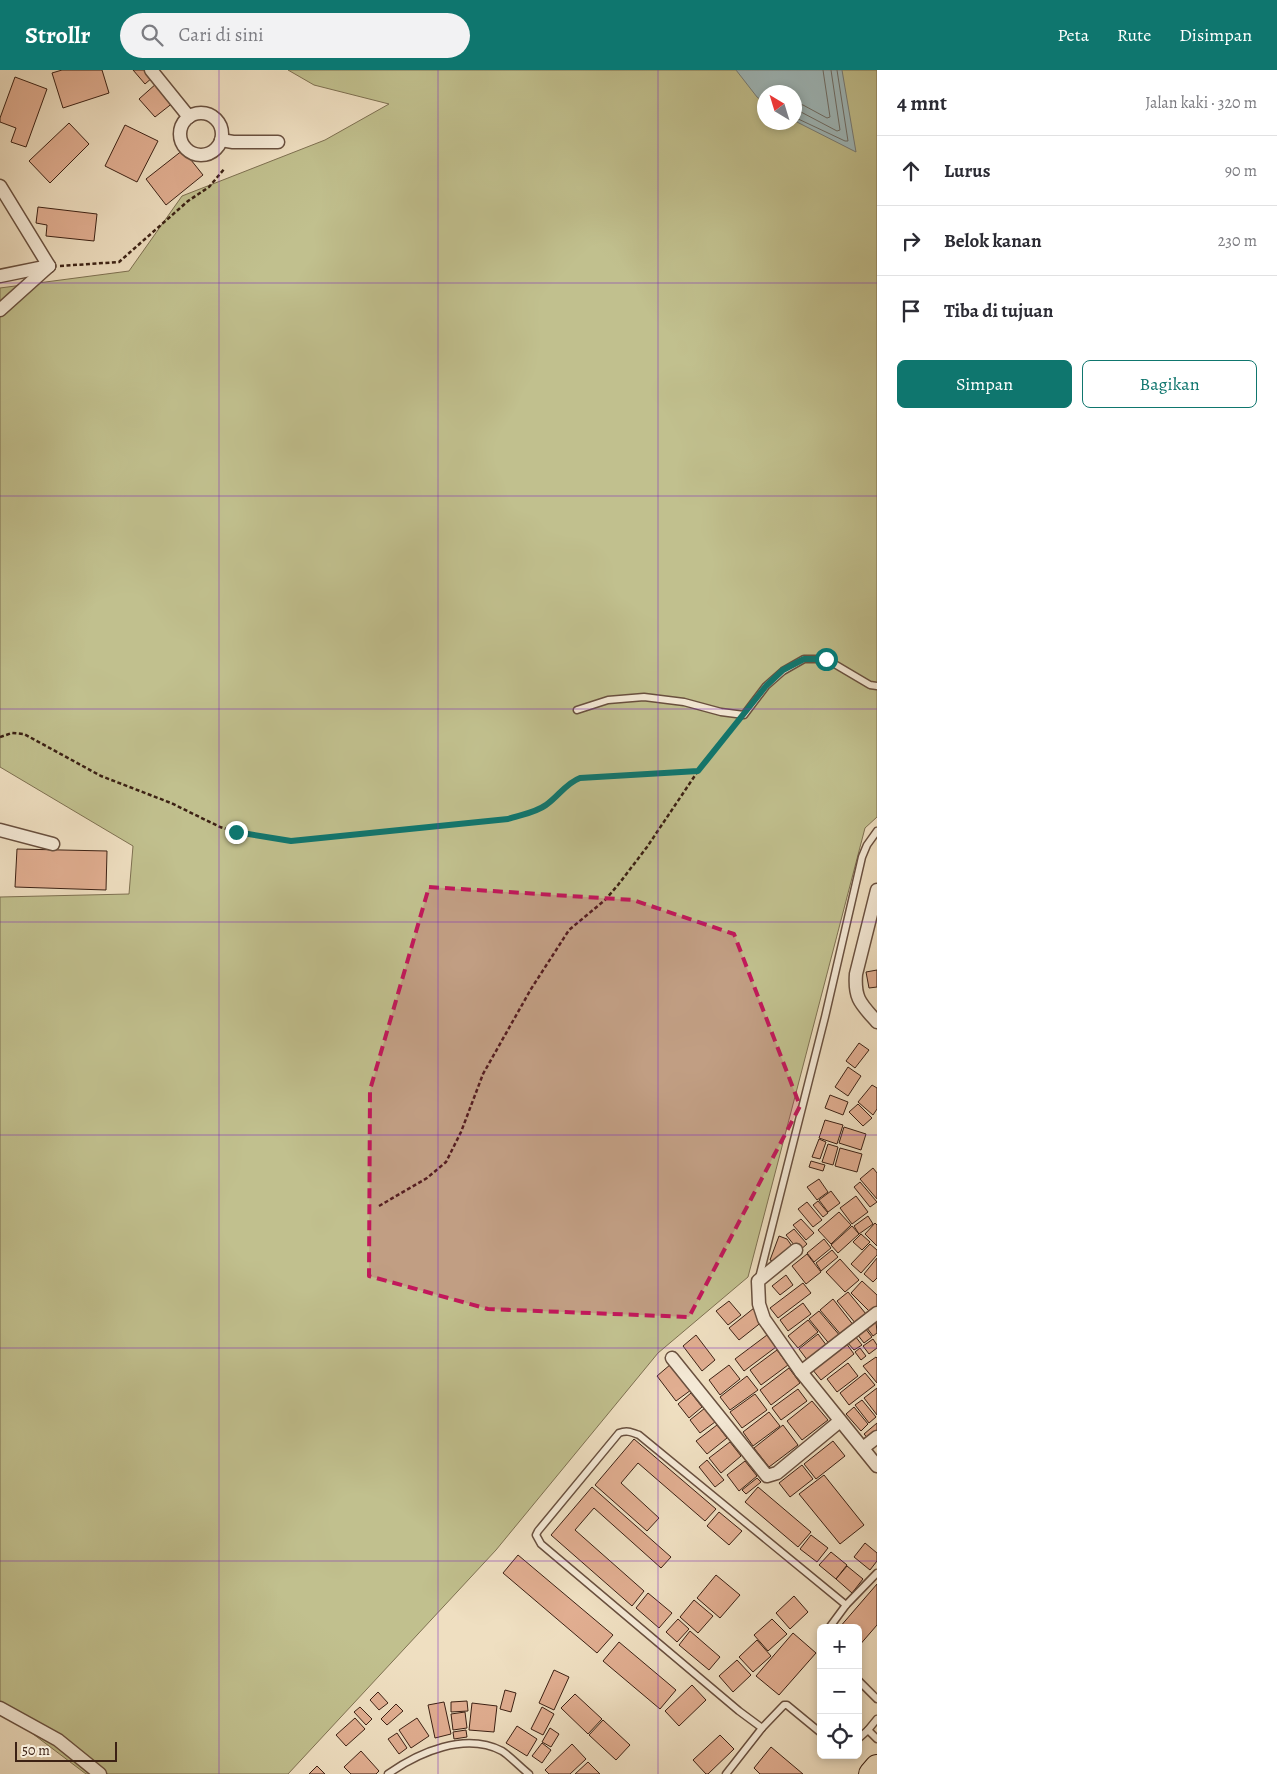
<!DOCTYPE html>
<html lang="id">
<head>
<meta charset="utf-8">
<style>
	:root { --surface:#fff; --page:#f2f2f3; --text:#2b2b33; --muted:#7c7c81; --line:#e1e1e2; --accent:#0f766e }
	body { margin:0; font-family:Alegreya,serif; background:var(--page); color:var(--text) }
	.controls { position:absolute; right:15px; bottom:15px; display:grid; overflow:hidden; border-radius:8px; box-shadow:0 2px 8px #0003 }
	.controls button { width:45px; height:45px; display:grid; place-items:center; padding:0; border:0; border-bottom:1px solid var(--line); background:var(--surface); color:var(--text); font:25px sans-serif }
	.compass { position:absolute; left:757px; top:15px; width:45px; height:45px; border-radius:50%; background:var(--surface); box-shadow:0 2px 8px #0003; rotate:322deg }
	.scale { position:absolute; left:15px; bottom:12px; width:102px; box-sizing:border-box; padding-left:5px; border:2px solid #3c2114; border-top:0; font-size:14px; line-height:18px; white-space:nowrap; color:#3c2114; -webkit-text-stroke:4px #f5ead7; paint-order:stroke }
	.stop { position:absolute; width:15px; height:15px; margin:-11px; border:4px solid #0f766e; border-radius:50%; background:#fff }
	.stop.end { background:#0f766e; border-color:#fff; box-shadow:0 1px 5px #0008 }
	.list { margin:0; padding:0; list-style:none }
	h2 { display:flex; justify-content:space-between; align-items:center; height:65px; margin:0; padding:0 20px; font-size:21px }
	h2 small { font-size:16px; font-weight:400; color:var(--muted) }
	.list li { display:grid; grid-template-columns:32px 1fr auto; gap:15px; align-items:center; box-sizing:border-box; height:70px; padding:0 20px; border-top:1px solid var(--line) }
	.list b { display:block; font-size:19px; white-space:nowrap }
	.list em { font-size:16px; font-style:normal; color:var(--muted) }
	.actions { display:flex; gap:10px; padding:15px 20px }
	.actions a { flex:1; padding:11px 0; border:1px solid var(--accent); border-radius:8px; text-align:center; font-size:18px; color:var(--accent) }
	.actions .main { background:var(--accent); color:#fff }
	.icon { flex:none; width:28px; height:28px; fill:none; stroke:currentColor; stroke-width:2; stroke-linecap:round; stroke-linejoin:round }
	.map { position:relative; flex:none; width:877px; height:1704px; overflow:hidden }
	header { display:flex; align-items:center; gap:30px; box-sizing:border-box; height:70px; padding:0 25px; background:var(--accent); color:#fff }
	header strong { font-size:24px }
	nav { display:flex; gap:28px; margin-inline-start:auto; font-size:18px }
	.search { width:350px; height:45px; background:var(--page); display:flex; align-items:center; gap:12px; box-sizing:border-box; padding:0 18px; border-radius:28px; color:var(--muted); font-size:19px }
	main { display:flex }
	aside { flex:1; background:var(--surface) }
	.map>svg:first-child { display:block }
</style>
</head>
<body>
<header>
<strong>Strollr</strong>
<div class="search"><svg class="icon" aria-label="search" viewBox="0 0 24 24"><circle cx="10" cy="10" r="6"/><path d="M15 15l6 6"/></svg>Cari di sini</div>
<nav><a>Peta</a><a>Rute</a><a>Disimpan</a></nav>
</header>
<main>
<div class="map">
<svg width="877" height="1704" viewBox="0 0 877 1704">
	<rect width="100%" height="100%" fill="#efdfc1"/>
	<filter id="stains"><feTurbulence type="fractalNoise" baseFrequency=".004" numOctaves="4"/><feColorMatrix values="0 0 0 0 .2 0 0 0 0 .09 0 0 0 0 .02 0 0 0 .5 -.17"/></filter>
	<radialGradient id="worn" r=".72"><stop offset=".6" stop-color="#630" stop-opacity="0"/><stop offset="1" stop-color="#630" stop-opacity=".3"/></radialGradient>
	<path fill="#c1c08e" stroke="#7e7051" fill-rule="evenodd" d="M288 0H877V747L865 758 748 1207 658 1283 496 1480 288 1704H86L0 1639V827L129 824 133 776 0 697V218L129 201 182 126 325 70 389 34 314 15ZM764 22H794V52H764Z"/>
	<polygon fill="#9fbabd" stroke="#777d79" points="736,0 842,0 856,82 795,51 794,22 764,22 764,32 757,27"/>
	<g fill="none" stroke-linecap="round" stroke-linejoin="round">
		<g stroke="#6e6e68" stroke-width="1">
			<polyline points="794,33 803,35 827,48 830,47 823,0"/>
			<polyline points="794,41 801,42 837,61 840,60 831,0"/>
			<polyline points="794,47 845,71 848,71 837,0"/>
		</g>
	</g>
	<g fill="#e1ae91" stroke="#3c2114">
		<polygon points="62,0 102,0 109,23 63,38 52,3"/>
		<polygon points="133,0 148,0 153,7 145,14"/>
		<polygon points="15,7 47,19 26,77 11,72 16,58 0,52 0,48"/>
		<polygon points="157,13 174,32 155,47 139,29"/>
		<polygon points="69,53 89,74 50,113 29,91"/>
		<polygon points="125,55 158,71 137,112 105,96"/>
		<polygon points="183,80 203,105 166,135 146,109"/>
		<polygon points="38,137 97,144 94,171 46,166 47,155 36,153"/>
		<polygon points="17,779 107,781 106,820 15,817"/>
		<polygon points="877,900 877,917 869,918 866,902"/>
		<polygon points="859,973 869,980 855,998 846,991"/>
		<polygon points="848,997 861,1006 848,1026 835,1017"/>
		<polygon points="872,1015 877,1018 877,1039 873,1045 858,1032"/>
		<polygon points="830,1025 848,1032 843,1045 825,1038"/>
		<polygon points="858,1034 872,1048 863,1056 849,1042"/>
		<polygon points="825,1050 843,1055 837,1074 819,1068"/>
		<polygon points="844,1057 866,1064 861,1080 839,1073"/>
		<polygon points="819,1069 826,1072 820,1089 812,1087"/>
		<polygon points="828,1074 838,1077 833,1095 822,1092"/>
		<polygon points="840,1078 862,1084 857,1102 835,1096"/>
		<polygon points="811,1091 825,1095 823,1101 809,1097"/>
		<polygon points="873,1098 877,1103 877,1129 860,1109"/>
		<polygon points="819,1109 828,1122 817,1130 807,1117"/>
		<polygon points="860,1112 877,1132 870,1137 854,1117"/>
		<polygon points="831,1121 840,1133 828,1142 819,1130"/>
		<polygon points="856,1126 868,1142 852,1154 840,1138"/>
		<polygon points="818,1131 828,1143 823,1147 813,1135"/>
		<polygon points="807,1132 822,1150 813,1157 798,1139"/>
		<polygon points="839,1142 851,1155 831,1174 818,1160"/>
		<polygon points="868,1146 873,1154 859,1164 854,1156"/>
		<polygon points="801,1149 814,1163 806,1170 793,1155"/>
		<polygon points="875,1153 877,1155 877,1176 865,1164"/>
		<polygon points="852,1156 859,1164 838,1183 831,1175"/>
		<polygon points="794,1159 807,1174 799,1181 786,1165"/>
		<polygon points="861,1164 870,1172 862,1180 853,1172"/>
		<polygon points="779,1166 787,1169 794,1179 778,1193 770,1190"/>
		<polygon points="824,1169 831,1178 814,1192 807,1183"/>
		<polygon points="870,1174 877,1180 877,1185 861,1203 851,1194"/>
		<polygon points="832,1180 838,1187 821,1201 816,1193"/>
		<polygon points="807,1184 821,1202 806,1214 792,1196"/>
		<polygon points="877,1188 877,1208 873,1212 864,1204"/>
		<polygon points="840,1189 859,1210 845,1222 826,1202"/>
		<polygon points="786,1205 793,1215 780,1225 772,1216"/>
		<polygon points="862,1211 877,1225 877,1236 871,1243 851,1223"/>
		<polygon points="803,1213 811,1223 778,1248 770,1238"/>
		<polygon points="848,1222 866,1244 856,1254 837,1231"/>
		<polygon points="833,1229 854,1256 842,1266 820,1240"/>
		<polygon points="729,1231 741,1245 728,1255 716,1241"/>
		<polygon points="803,1233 811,1244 788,1261 780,1250"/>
		<polygon points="754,1238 763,1251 739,1270 729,1258"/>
		<polygon points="819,1241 841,1267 831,1276 809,1249"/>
		<polygon points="808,1250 818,1262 798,1278 788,1266"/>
		<polygon points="876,1251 877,1263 873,1266 867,1258"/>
		<polygon points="865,1258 872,1267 864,1273 857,1264"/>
		<polygon points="818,1264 827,1276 808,1291 799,1279"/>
		<polygon points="696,1265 715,1290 702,1301 683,1276"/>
		<polygon points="767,1265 776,1277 744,1301 735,1289"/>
		<polygon points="855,1266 862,1275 854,1280 847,1272"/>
		<polygon points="873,1269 877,1275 877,1278 869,1284 863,1276"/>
		<polygon points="846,1273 854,1284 821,1310 812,1299"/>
		<polygon points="860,1278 866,1286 861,1290 855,1282"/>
		<polygon points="777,1280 788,1295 761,1315 750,1300"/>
		<polygon points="876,1287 877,1288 877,1313 863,1296"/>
		<polygon points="848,1293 858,1306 837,1322 827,1309"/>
		<polygon points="671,1294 691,1320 676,1331 657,1306"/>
		<polygon points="729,1295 740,1309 720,1325 709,1310"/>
		<polygon points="789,1298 800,1313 771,1335 760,1320"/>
		<polygon points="865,1303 875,1315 849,1335 840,1323"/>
		<polygon points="747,1306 758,1320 730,1340 720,1327"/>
		<polygon points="877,1318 877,1345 864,1328"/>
		<polygon points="798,1319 807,1331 781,1350 772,1338"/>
		<polygon points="691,1323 702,1337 689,1348 678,1334"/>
		<polygon points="755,1324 767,1340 742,1358 730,1342"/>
		<polygon points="862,1330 876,1347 869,1353 855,1335"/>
		<polygon points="812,1331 828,1350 802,1370 787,1351"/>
		<polygon points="854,1337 868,1354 861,1361 846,1344"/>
		<polygon points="705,1338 715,1352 700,1363 690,1350"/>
		<polygon points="769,1342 780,1356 753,1376 743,1362"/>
		<polygon points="877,1353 877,1366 871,1372 864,1364"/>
		<polygon points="717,1355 727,1368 707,1384 696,1371"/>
		<polygon points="783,1355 798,1375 769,1397 754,1378"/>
		<polygon points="634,1369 716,1439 705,1451 638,1393 621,1413 659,1448 647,1461 595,1415"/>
		<polygon points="833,1371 845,1386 816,1409 804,1394"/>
		<polygon points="730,1372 741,1386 721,1403 709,1388"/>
		<polygon points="707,1390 724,1410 715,1417 699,1397"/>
		<polygon points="745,1391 757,1406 739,1421 727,1405"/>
		<polygon points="802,1395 813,1409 790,1427 779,1413"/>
		<polygon points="824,1405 864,1455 840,1474 799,1424"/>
		<polygon points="757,1408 761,1412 746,1424 742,1420"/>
		<polygon points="592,1417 671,1487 661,1498 594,1438 575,1460 644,1521 632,1536 551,1465"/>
		<polygon points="758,1417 811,1462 798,1477 745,1432"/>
		<polygon points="719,1442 742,1461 729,1475 707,1456"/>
		<polygon points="811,1465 828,1478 817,1492 800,1479"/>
		<polygon points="865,1473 877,1483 877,1491 870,1500 854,1487"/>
		<polygon points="831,1482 847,1495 836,1509 819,1495"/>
		<polygon points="518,1485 613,1565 597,1583 503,1503"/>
		<polygon points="847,1496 863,1509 852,1523 836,1509"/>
		<polygon points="716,1505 740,1525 720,1548 697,1528"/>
		<polygon points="877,1514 877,1555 858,1577 858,1558 839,1558"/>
		<polygon points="648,1523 672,1543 659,1558 636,1538"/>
		<polygon points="794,1526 808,1542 790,1559 776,1543"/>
		<polygon points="694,1530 713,1546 698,1563 680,1547"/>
		<polygon points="678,1549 689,1559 677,1572 666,1562"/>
		<polygon points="772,1549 787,1564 768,1581 754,1565"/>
		<polygon points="690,1561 720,1587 709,1600 679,1575"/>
		<polygon points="793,1563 816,1583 779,1625 756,1606"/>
		<polygon points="757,1570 771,1586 753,1602 739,1587"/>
		<polygon points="619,1572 676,1620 660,1639 603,1591"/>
		<polygon points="737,1590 751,1605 733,1622 719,1606"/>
		<polygon points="554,1600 569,1607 554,1640 539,1633"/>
		<polygon points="692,1615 706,1630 679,1656 665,1641"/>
		<polygon points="505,1620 516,1623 511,1642 500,1639"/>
		<polygon points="378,1622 388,1633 379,1640 370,1630"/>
		<polygon points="575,1624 602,1649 588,1664 561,1638"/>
		<polygon points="467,1631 468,1641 451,1642 451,1632"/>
		<polygon points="444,1632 451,1664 435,1668 428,1635"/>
		<polygon points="472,1633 497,1636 494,1662 469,1660"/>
		<polygon points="396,1634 403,1641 387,1655 381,1649"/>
		<polygon points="360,1637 372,1649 366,1655 354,1642"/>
		<polygon points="542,1637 554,1644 543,1665 531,1659"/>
		<polygon points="465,1642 467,1658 453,1660 451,1644"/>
		<polygon points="355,1648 365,1659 346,1676 336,1665"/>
		<polygon points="417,1648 429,1666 411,1678 399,1660"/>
		<polygon points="603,1650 630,1675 616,1690 589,1665"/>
		<polygon points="517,1656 537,1669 527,1686 506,1673"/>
		<polygon points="550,1658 559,1664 551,1677 542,1672"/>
		<polygon points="466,1660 467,1667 454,1669 453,1662"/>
		<polygon points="397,1663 407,1678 399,1684 388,1669"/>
		<polygon points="720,1665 734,1679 708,1704 706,1704 693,1690"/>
		<polygon points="542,1673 551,1680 542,1693 532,1686"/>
		<polygon points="572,1674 586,1689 570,1704 549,1704 545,1700"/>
		<polygon points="771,1677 803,1704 760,1704 754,1698"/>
		<polygon points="361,1681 379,1701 376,1704 351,1704 344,1697"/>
		<polygon points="588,1692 600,1704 575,1704"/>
		<polygon points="317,1696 325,1704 309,1704"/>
	</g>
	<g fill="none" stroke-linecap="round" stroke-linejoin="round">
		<defs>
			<g id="lane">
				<polyline points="577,640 608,630 644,627 684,632 721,642 744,645 766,616 783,601 804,589 826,589 870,615 877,616"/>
				<polyline points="759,1208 825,947 862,787 867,775 877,761"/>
				<polyline points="829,1558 846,1535 877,1503"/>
				<polyline points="858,1610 877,1629"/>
				<path d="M762 1658 739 1641 541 1474 536 1465 538 1461 619 1363C627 1360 631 1362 639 1365L846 1535"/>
				<polyline points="868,1660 877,1649"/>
				<polyline points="858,1669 868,1660 877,1669"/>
				<path d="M388 1704C419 1682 465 1662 502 1681 511 1687 520 1697 529 1704"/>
				<polyline points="726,1704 762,1658 784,1635 787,1635 821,1663"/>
			</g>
			<g id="street">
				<polyline points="151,0 189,47"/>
				<circle cx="201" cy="64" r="21"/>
				<polyline points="221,70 233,72 278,72"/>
				<polyline points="0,116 49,196"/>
				<polyline points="0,206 49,196"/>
				<polyline points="0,240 49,196"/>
				<polyline points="0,760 53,774"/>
				<path d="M877 820 856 904C854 929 861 934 877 952"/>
				<polyline points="796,1180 758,1211 759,1234 764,1249 801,1302 877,1396"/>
				<polyline points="672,1288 767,1406 777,1403 840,1351"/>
				<polyline points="801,1302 877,1243"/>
				<polyline points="863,1378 877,1367"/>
				<polyline points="0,1638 58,1670 100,1704"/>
			</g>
			<polyline id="highway" points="871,1704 877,1697"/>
		</defs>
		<use href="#lane" stroke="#69503f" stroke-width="9"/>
		<use href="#street" stroke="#69503f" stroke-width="15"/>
		<use href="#highway" stroke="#3c2114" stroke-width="26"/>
		<g stroke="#3c2114" stroke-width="2.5" stroke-dasharray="4 2.5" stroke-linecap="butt">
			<polyline points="60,196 119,192 188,131 209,117 225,98"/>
			<path d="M0 667 12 663 24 664 101 706 171 733 220 757 236 762 291 771 508 749C520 745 535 743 546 736 558 727 566 713 580 708L698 701"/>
			<polyline points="379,1136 427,1108 446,1092 461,1062 483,1004 531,919 569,860 605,830 618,815 647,777 698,701 737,653"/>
		</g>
		<use href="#lane" stroke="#f5ead7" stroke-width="6"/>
		<use href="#street" stroke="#f5ead7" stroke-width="12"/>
		<use href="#highway" stroke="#efdfc1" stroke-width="24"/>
	</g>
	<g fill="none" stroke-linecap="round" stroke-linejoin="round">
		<path stroke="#0f766e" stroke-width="6" d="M236 762 291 771 508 749C520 745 535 743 546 735 558 727 566 713 580 708L698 701 766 616 783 600 804 589H826"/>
	</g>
	<path fill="#c2185b" fill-opacity="0.2" stroke="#c2185b" stroke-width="4" stroke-dasharray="10 6" stroke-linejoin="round" d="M429 817 633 830 734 864 800 1036 689 1247 488 1239 369 1206 370 1020Z"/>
	<path fill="none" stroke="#7b2cbf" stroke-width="1" stroke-opacity="0.55" d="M219 0V1704M438 0V1704M658 0V1704M0 213H877M0 426H877M0 639H877M0 852H877M0 1065H877M0 1278H877M0 1491H877"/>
	<rect width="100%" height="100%" filter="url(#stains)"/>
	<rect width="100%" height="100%" fill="url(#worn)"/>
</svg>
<div class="controls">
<button>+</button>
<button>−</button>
<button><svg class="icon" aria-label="locate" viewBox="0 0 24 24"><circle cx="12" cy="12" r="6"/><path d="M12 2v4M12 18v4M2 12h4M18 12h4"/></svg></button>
</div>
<svg class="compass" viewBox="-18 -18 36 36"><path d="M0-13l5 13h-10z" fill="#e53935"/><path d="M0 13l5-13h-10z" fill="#7c7c81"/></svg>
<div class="scale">50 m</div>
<div class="stop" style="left:826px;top:589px"></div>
<div class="stop end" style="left:236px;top:762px"></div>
</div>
<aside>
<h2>4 mnt<small>Jalan kaki · 320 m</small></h2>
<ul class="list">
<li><svg class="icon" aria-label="ahead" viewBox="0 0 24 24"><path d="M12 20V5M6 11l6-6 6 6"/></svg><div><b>Lurus</b></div><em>90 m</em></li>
<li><svg class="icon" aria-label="right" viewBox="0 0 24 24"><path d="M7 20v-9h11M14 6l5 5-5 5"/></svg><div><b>Belok kanan</b></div><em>230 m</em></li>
<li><svg class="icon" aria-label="arrive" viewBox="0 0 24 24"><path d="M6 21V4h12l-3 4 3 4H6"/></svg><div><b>Tiba di tujuan</b></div></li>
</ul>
<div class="actions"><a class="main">Simpan</a><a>Bagikan</a></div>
</aside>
</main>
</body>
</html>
